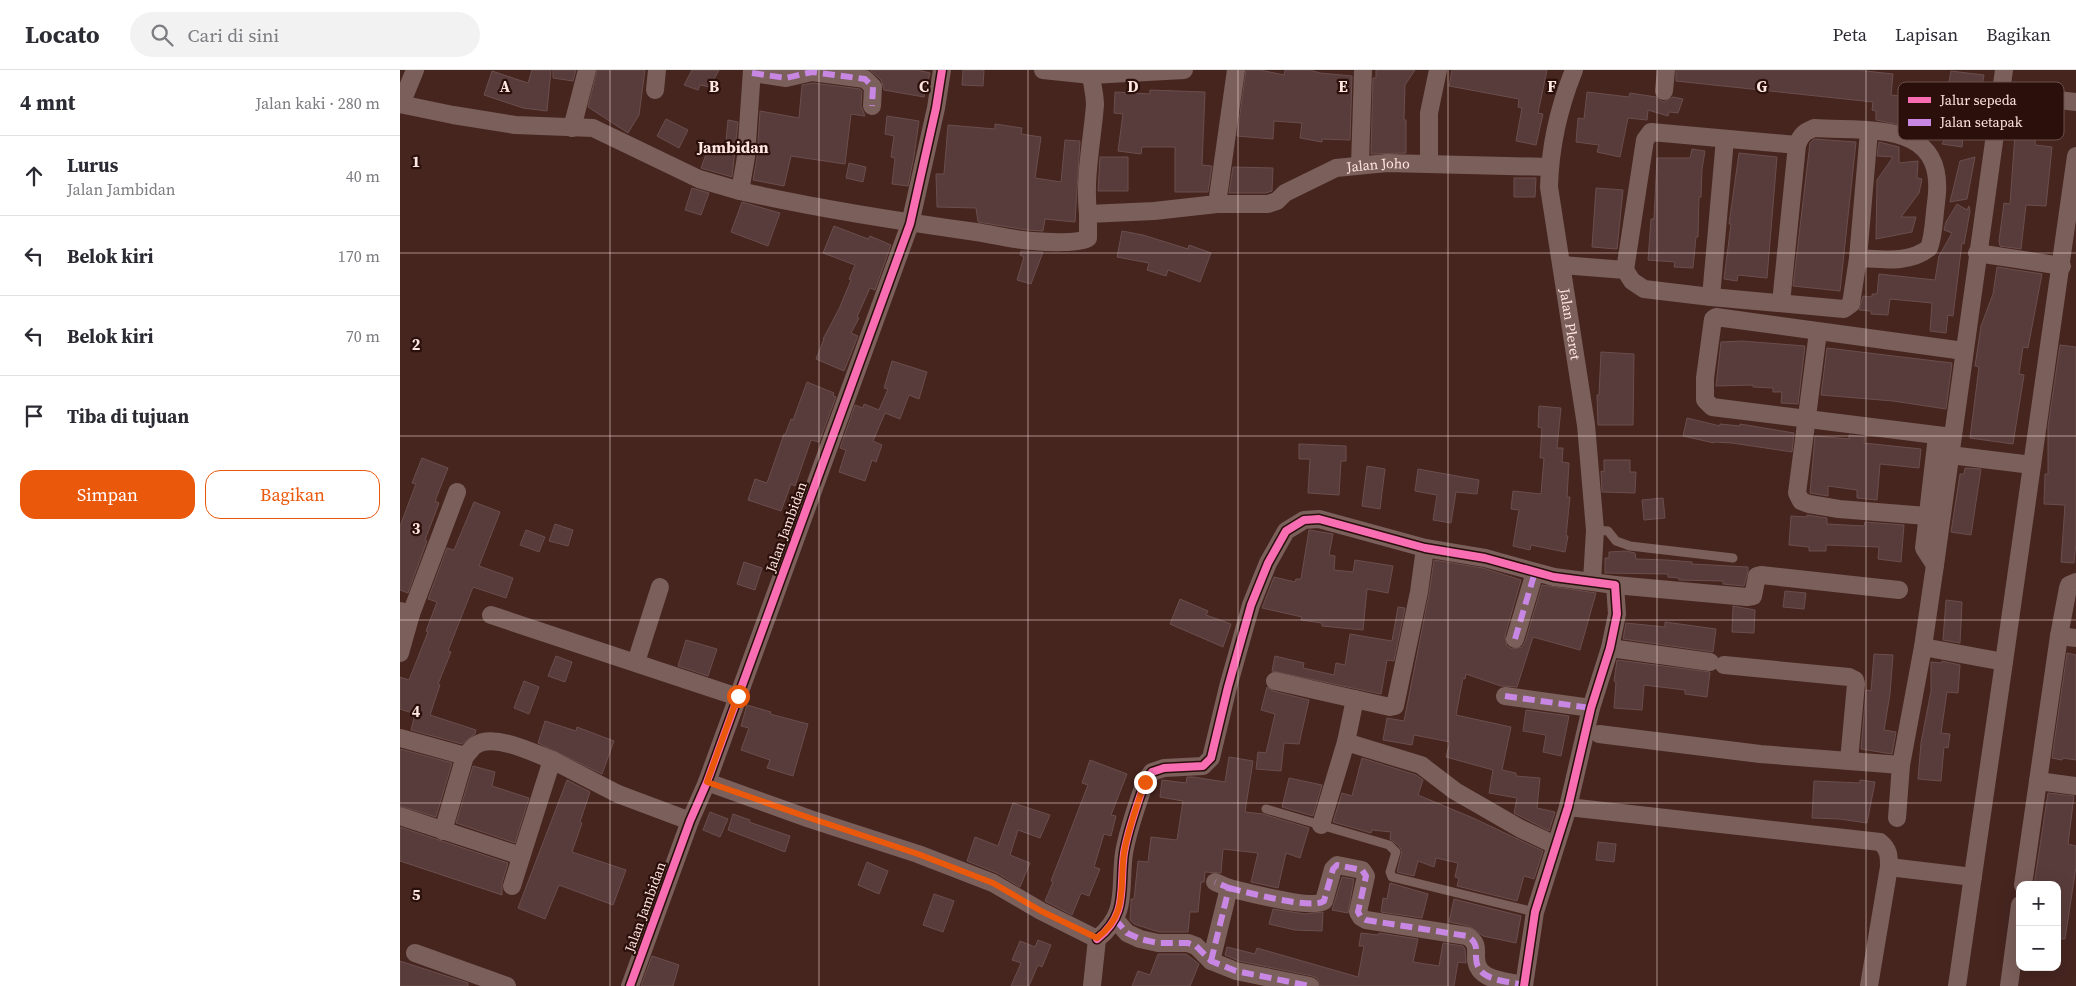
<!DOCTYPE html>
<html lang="id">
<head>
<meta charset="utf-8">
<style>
	:root { --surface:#fff; --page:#f2f2f3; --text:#2b2b33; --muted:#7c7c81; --line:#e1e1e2; --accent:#ea580c }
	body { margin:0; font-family:"Source Serif 4",serif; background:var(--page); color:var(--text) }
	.controls { position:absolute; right:15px; bottom:15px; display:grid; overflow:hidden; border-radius:10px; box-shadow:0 5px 20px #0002 }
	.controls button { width:45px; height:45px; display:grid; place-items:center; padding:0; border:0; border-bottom:1px solid var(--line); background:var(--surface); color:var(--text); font:25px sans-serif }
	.stop { position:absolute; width:15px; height:15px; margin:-11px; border:4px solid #ea580c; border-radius:50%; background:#fff }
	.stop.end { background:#ea580c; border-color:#fff; box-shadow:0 1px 5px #0008 }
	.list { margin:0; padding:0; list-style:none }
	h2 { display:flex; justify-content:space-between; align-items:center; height:65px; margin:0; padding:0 20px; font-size:21px }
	h2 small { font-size:16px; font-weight:400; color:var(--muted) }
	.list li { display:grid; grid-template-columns:32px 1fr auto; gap:15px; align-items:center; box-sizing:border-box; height:80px; padding:0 20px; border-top:1px solid var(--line) }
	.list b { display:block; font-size:19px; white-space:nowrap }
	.list p { margin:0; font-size:16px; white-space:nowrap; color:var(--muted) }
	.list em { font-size:16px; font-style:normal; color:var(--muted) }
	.actions { display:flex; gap:10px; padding:15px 20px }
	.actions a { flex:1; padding:11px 0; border:1px solid var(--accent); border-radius:15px; text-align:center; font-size:18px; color:var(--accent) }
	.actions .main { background:var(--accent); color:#fff }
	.icon { flex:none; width:28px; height:28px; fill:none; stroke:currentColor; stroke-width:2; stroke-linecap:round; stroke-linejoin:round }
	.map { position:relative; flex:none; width:1676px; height:916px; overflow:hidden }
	header { display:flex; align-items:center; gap:30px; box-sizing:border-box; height:70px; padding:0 25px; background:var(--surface); border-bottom:1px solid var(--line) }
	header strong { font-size:24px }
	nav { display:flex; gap:28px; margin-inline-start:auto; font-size:18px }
	.search { width:350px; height:45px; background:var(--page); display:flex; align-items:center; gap:12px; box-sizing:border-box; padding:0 18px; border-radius:28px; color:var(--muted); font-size:19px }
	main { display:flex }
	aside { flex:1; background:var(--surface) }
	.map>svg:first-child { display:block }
</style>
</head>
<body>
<header>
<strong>Locato</strong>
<div class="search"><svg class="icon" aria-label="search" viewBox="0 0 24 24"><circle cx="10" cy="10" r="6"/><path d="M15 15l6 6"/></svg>Cari di sini</div>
<nav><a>Peta</a><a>Lapisan</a><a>Bagikan</a></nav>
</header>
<main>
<aside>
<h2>4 mnt<small>Jalan kaki · 280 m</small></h2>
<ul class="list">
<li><svg class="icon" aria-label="ahead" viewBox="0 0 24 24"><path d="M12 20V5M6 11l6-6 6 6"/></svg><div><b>Lurus</b><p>Jalan Jambidan</p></div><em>40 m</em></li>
<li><svg class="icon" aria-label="left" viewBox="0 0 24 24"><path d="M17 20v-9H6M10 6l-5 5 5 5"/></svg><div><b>Belok kiri</b></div><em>170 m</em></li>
<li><svg class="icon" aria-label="left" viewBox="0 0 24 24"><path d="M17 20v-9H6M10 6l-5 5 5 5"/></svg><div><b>Belok kiri</b></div><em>70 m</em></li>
<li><svg class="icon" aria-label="arrive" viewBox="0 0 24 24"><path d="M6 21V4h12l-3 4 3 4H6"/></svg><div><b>Tiba di tujuan</b></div></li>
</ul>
<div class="actions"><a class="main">Simpan</a><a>Bagikan</a></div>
</aside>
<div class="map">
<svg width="1676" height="916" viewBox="0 0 1676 916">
	<rect width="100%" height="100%" fill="#46251f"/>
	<g fill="#583c3b" stroke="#6a4e4d">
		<polygon points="132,0 151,0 147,41 123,38 84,25 92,1 128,13"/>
		<polygon points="153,0 176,0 173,11 153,8"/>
		<polygon points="197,0 245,0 239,45 228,63 188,37"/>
		<polygon points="292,0 319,0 310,17 300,15 298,20 284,15"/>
		<polygon points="470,0 518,0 530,3 524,27 484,20 481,10"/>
		<polygon points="563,0 584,0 583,16 562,15"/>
		<polygon points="846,0 860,0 884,5 885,0 910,0 920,3 952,6 950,70 922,69 922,72 900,68 902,53 874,51 873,69 837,66"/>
		<polygon points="976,0 1015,0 1005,15 1004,50 1006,50 1006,83 971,84 973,8 976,8"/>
		<polygon points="1052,0 1147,0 1138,43 1143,44 1136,75 1116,71 1122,38 1118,37 1119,29 1049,16"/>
		<polygon points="1276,0 1457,0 1493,4 1491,25 1536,30 1542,22 1547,23 1551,1 1584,5 1581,22 1569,20 1562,77 1542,74 1552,56 1545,55 1545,54 1501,49 1500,55 1476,50 1476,41 1472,40 1473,32 1276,11"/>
		<polygon points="413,13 460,19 462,21 461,36 465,46 451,44 445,94 391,86 384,116 353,110 357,88 360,41 399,48 402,15"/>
		<polygon points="750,20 805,22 802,95 812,96 808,122 775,122 775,77 742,77 741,84 718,81 723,44 714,43 715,22 750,24"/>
		<polygon points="1187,22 1229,27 1230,23 1256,27 1263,32 1273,27 1283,29 1278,43 1269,42 1268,46 1248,40 1247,50 1228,48 1220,87 1197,82 1199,75 1176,72 1178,48 1184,49"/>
		<polygon points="1617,36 1637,38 1635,75 1652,77 1646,136 1626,135 1621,179 1600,176 1599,171 1604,133 1610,134"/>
		<polygon points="487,46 519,51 514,86 508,116 492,114 495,88 491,87 494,66 485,64"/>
		<polygon points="266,49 288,60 279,78 257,66"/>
		<polygon points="328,50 338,52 332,107 301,98 309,76 325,82"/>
		<polygon points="595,54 622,58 621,64 641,67 635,108 661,112 665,70 680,71 675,152 645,149 643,161 627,160 578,152 576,138 537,137 536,104 544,104 548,55 595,59"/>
		<polygon points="1414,69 1456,72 1440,221 1393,216 1410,73"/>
		<polygon points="1479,72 1499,77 1499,93 1518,91 1517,108 1522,109 1519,123 1501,147 1516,147 1512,162 1476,169 1477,110 1493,87 1477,86"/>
		<polygon points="1292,79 1305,81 1302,99 1301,127 1299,127 1298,167 1296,167 1293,198 1274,197 1275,192 1248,190 1251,149 1254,149 1257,88 1290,88"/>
		<polygon points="1339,83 1377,87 1367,208 1338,205 1337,211 1324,209 1331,154 1329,154"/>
		<polygon points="700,87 728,87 728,121 698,121"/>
		<polygon points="1575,87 1567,129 1550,132 1560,91"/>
		<polygon points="449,93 466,97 463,112 446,108"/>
		<polygon points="833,97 873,98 872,121 866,123 829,123"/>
		<polygon points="1114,108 1136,108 1135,127 1114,127"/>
		<polygon points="292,118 309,123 301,145 285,140"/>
		<polygon points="1196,118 1223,120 1217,179 1192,177"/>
		<polygon points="342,132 380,143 368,176 331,162"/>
		<polygon points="1557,134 1567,140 1569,136 1570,141 1564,174 1562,173 1553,246 1548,245 1546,263 1530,261 1532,233 1490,229 1488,245 1471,244 1471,241 1459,240 1463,226 1472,227 1472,224 1477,224 1479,204 1535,210 1539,186 1552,163 1544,160 1546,152"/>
		<polygon points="434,156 468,169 470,166 491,175 475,220 470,218 457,247 459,248 451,263 458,266 444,301 416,289 424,269 423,269 439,239 451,210 449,209 455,195 423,183"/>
		<polygon points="722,161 743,165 788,179 789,175 811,183 800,212 768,200 766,206 747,200 749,193 717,187"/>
		<polygon points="621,181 643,182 631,214 617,210 624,187 620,185"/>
		<polygon points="1597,197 1642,204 1628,278 1623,277 1619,304 1624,305 1613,374 1570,368 1579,297 1575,296 1581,256 1593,224"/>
		<polygon points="1342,271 1405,276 1398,334 1381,333 1382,322 1373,322 1373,318 1353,317 1353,315 1316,316 1321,272"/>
		<polygon points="1660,275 1676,277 1676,473 1674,493 1661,492 1665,435 1644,434 1645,404 1648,404 1648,357"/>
		<polygon points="1427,278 1552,293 1546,339 1493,331 1421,325"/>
		<polygon points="1201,282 1234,284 1233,355 1198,355 1197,325 1199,325"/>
		<polygon points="492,291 527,302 519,329 509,325 500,349 485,343 473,371 482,375 476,392 472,390 465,411 439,402 446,380 440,378 455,335 463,338 464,334 479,340 488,319 484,318"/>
		<polygon points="407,312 434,323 433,326 436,327 420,370 419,372 411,370 395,416 391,414 381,441 348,430 355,409 367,413 384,364 385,365 391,349 393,350"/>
		<polygon points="1139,336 1161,338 1157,378 1163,378 1162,392 1169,393 1167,427 1170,427 1166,466 1168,466 1165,482 1131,475 1130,480 1113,476 1119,440 1111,439 1113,421 1141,424 1144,388 1140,388 1142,358 1138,357"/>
		<polygon points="1287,348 1320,356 1320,354 1340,356 1340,354 1394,363 1392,382 1332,373 1314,372 1314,373 1283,366"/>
		<polygon points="1449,365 1465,367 1464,373 1521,379 1519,398 1480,394 1477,430 1457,428 1457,420 1428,416 1428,426 1410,423 1415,366 1449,369"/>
		<polygon points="899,374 946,376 946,391 941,391 939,425 908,423 910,389 899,389"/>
		<polygon points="22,388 48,398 35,431 39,433 25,470 27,471 8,523 0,520 0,456 16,414 12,413"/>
		<polygon points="1204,390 1230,390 1230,402 1236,402 1235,423 1202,422 1201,401 1204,402"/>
		<polygon points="967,396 985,399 980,439 962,436"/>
		<polygon points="1565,398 1581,399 1571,465 1551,462 1560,404 1564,404"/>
		<polygon points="1018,399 1079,410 1077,424 1056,422 1051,453 1033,450 1037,425 1015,421"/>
		<polygon points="1263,428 1265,448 1244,450 1242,430"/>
		<polygon points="74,432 100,442 79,496 113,508 106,528 73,517 48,581 51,582 38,614 40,615 30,645 76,660 75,664 62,674 11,660 15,644 0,639 0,607 9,610 28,562 26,561 37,532 28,529 47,478 54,480"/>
		<polygon points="1407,445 1427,448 1427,454 1464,456 1465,452 1504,455 1501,492 1478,489 1479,477 1426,475 1426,481 1409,481 1409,477 1389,475 1391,446 1407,447"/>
		<polygon points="155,454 173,460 168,476 149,471"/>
		<polygon points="126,460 145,467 139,482 120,475"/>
		<polygon points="909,460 933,464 929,485 935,486 934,500 953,502 955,490 993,496 988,523 967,519 963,560 922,556 922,553 901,550 902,547 862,538 874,507 895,512 896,509 901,509"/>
		<polygon points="1226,481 1235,483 1236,489 1267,490 1292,492 1292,494 1348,497 1348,502 1344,516 1323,514 1323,511 1279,510 1279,508 1268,507 1268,504 1205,503 1205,488 1209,488 1209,482"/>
		<polygon points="1034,490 1083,498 1121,510 1105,566 1107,576 1112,579 1122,577 1125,572 1142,515 1196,523 1180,580 1133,567 1117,617 1101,616 1066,604 1065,609 1063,608 1056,645 1111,657 1102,700 1116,703 1116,706 1140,708 1137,738 1155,742 1149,761 1114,743 1117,728 1089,723 1093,700 1046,687 1050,672 1014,665 1012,675 983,670 987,648 1004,651 1029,524"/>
		<polygon points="344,492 362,498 355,520 337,514"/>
		<polygon points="1385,521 1406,523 1404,539 1383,537"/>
		<polygon points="780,529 808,541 806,545 831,554 823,577 770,554"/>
		<polygon points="1546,530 1562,532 1560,573 1543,570"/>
		<polygon points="1333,536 1355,540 1354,563 1332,562"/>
		<polygon points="998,537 1005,538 994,591 987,590 981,624 872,601 875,586 904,593 903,598 934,605 936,593 945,595 950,564 992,571"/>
		<polygon points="1265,552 1316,559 1313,582 1223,569 1226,553 1265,557"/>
		<polygon points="286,570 317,579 308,606 278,596"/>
		<polygon points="1667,583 1676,585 1676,690 1663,688 1662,690 1652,688"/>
		<polygon points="1474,584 1493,585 1490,624 1484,660 1496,662 1492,684 1461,679 1466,620 1471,621"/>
		<polygon points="156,586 172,592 165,612 148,606"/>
		<polygon points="1217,590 1310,602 1307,627 1285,624 1285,620 1244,615 1242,640 1214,638 1216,612 1214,611"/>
		<polygon points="1542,591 1560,595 1558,623 1547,622 1541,663 1550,664 1548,678 1544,677 1541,711 1518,709 1521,673 1531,621 1531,592 1542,593"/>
		<polygon points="124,611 139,617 129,644 114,638"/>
		<polygon points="867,617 873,621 909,630 899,674 884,673 881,701 856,699 858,682 866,683 875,644 861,640"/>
		<polygon points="347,635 371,642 370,644 408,654 393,706 367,698 370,690 341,680 349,658 341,656"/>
		<polygon points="1126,640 1169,646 1161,686 1143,682 1146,665 1123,661"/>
		<polygon points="145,651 176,661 177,657 214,671 202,704 138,673"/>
		<polygon points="0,679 52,693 36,747 0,736"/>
		<polygon points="829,687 853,691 845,742 863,744 909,758 900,788 886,783 878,818 851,812 858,783 823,779 821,803 805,802 804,812 801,812 798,842 790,842 788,862 759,862 734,854 730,850 731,833 731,829 734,829 738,791 748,792 751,767 777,770 783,731 760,727 762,710 786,713 787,707 793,707 825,712"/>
		<polygon points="962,688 1016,705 1023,710 1018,725 1073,748 1143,781 1134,809 1124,806 1117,831 1057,816 1059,808 1055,807 1058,793 1036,788 1034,797 1018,791 1014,806 997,802 1002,781 999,776 990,769 991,762 972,760 971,763 933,752 942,723 952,726"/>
		<polygon points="690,690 727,704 711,745 716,746 711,766 704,764 694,797 700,799 689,826 681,823 672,845 645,831 653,812 651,811 688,715 682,713"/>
		<polygon points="73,696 95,702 92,716 129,728 115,773 56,753"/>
		<polygon points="889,708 922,715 913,746 882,737"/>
		<polygon points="167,710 190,722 180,752 182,753 172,782 226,800 213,835 159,815 145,849 118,838"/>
		<polygon points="1460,710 1475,712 1467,753 1440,749 1412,748 1414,711 1460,713"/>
		<polygon points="1648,723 1674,726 1668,774 1676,776 1676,797 1665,869 1657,869 1657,815 1634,815"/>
		<polygon points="613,733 650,745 640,768 618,760 610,785 630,793 620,817 597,803 567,791 575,767 598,776"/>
		<polygon points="310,742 328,749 320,767 303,760"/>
		<polygon points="333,744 350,750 349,752 390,766 385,782 328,760"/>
		<polygon points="0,757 108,793 102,813 102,825 0,791"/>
		<polygon points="1198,772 1216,774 1214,792 1196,790"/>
		<polygon points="467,792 488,801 479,824 458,815"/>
		<polygon points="942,807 954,809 948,843 932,840"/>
		<polygon points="990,813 1028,824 1022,848 981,842 983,828 987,829"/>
		<polygon points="534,824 554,831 543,862 523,855"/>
		<polygon points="1054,829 1121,846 1116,873 1083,866 1069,856 1049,852"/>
		<polygon points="873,839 905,844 923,842 922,861 895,860 869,854"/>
		<polygon points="961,863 978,865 979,863 1018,869 1013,892 1039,896 1043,873 1063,876 1065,879 1066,893 1058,892 1054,916 920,916 917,908 912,906 839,891 825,885 827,877 855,884 857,878 958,907 964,876 959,876"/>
		<polygon points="638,870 651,875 642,897 638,895 629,916 611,916 621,893 612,890 620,871 635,877"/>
		<polygon points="758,884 786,884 799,894 790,916 732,916 738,901 750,905"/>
		<polygon points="252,886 279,895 273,916 241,916"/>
		<polygon points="0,891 68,913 68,916 0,916"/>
	</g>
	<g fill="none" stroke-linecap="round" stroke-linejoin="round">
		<g stroke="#7a5f5a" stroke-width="9">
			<polyline points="1195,460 1208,461 1216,471 1230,476 1333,488"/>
			<polyline points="866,739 989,775 996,782 990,802 992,807 1135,842"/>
		</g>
		<g stroke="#7a5f5a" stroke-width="18">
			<path d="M352 0 346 87 340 121C418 139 497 151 576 162 595 165 614 170 633 171 644 172 681 174 688 168V144L754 141 817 134 836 0"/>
			<polyline points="643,0 691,5 784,0"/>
			<path id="s1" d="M1174 0C1159 37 1150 77 1149 117L1186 355 1195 460 1192 511"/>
			<polyline points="352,3 386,8 412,2 465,9 473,17 472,36"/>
			<polyline points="255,20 257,0"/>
			<polyline points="1264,21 1266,0"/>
			<polyline points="1600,23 1676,32"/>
			<polyline points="0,34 53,45 115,55 193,58 299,109 340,121"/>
			<polyline points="1,34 15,0"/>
			<polyline points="172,58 187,0"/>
			<polyline points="1029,94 1029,43 1038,0"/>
			<polyline points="960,95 963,0"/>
			<path id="s2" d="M817 134H868L877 131 885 123 936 98 987 93 1150 97"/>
			<path d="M688 144C684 107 692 72 695 35 695 23 691 12 691 0"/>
			<polyline points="1577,183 1662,196"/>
			<polyline points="1162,195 1225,200 1232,211 1244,219 1311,227 1444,239 1451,234 1458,188 1469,61"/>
			<polyline points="1225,200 1245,70 1251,62 1397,75"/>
			<polyline points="1311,227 1325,69"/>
			<path d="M1381 233 1397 75C1401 65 1404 62 1414 58 1471 62 1548 49 1536 133 1534 147 1534 165 1529 178 1509 194 1481 189 1458 188"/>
			<polyline points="1418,262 1397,423 1401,431 1409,434 1439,439 1527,446"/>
			<polyline points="1552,367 1312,337 1305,330 1305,308 1313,249 1316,247 1564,281"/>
			<polyline points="1550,385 1632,395"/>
			<polyline points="1535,495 1604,0"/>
			<polyline points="1215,515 1347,527 1353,526 1357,506 1361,505 1499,520"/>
			<polyline points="11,544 57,422"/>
			<polyline points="91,545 338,627"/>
			<polyline points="1659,566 1676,568"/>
			<polyline points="1115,569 1135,502"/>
			<polyline points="1523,577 1604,592 1676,86"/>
			<polyline points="1210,578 1310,592"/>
			<polyline points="0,583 11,544 0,541"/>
			<polyline points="236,592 260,517"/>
			<polyline points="875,611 990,637 995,636 1019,522 1025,478"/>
			<polyline points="1105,626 1191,638"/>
			<polyline points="1199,664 1360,684 1449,691 1456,614 1455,610 1449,607 1324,595"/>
			<path d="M0 668 65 686C69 683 72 677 76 675 94 663 134 683 152 690"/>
			<polyline points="946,672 955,629"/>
			<polyline points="1449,691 1501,695"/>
			<polyline points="1638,711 1676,716"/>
			<polyline points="307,712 410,749 518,784 593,813 641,841 697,869 692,916"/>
			<path d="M1168 737 1480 772C1489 779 1489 786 1489 797L1469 916"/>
			<polyline points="0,746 121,786"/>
			<polyline points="1497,748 1501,695 1523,577 1535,495 1524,478 1537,366"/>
			<polyline points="921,755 946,672 1021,695 1055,721 1121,759 1155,775"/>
			<polyline points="43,761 65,686"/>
			<polyline points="1489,797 1573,807"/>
			<polyline points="1623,815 1659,566 1668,518 1669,515 1676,512"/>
			<polyline points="112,816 152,690 218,724 290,751"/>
			<path d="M829 818C846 822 912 840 924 831L933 799 937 795 962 800 966 806 958 842 961 847 966 850 1067 866C1084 876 1070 887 1080 900 1088 911 1111 912 1124 915"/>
			<polyline points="715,849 727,863 740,869 758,873 788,873 796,876 811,891 836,901 910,916"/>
			<path d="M697 869C729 844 719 818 724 783 728 759 737 735 745 712L752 702 764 698 803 696 811 688 828 617 851 535 868 493 886 461 904 450 919 449 1025 478 1085 488 1154 507 1215 515 1217 544 1210 578 1191 638 1168 737 1135 842 1124 916"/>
			<polyline points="15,883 107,916"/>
			<polyline points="811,891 829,818 815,812"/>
			<polyline points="230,916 290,751 307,712 510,154 536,38 542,0"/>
			<polyline points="1557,916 1604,592"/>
			<polyline points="1609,916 1620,835"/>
		</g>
		<g stroke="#c787e3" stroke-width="6" stroke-dasharray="12 6" stroke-linecap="butt">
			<polyline points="352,3 386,8 412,2 465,9 473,17 472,36"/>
			<polyline points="1115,569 1135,502"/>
			<polyline points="1105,626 1191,638"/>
			<path d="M829 818C846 822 912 840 924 831L933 799 937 795 962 800 966 806 958 842 961 847 966 850 1067 866C1084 876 1070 887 1080 900 1088 911 1111 912 1124 915"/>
			<polyline points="715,849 727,863 740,869 758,873 788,873 796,876 811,891 836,901 910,916"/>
			<polyline points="811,891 829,818 815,812"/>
		</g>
		<defs>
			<g id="cycleway">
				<path d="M697 869C729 844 719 818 724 783 728 759 737 735 745 712L752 702 764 698 803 696 811 688 828 617 851 535 868 493 886 461 904 450 919 449 1025 478 1085 488 1154 507 1215 515 1217 544 1210 578 1191 638 1168 737 1135 842 1124 916"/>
				<polyline points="230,916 290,751 307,712 510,154 536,38 542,0"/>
			</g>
		</defs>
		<use href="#cycleway" stroke="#2a0f0a" stroke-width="11"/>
		<use href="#cycleway" stroke="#f96db3" stroke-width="8"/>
	</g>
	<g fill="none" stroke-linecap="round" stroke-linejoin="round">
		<path stroke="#ea580c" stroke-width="6" d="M338 626 307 712 410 748 518 784 593 813 641 841 697 868C729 844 719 818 724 783 728 759 737 735 745 712"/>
	</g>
	<path fill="none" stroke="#fee6e1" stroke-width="1" stroke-opacity="0.55" d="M210 0V916M419 0V916M628 0V916M838 0V916M1048 0V916M1257 0V916M1466 0V916M0 183H1676M0 366H1676M0 550H1676M0 733H1676"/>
	<g text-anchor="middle" stroke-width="4.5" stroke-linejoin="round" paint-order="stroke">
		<g font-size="14" fill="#fee6e1" stroke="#2a0f0a">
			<text dy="5" stroke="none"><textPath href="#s2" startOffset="171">Jalan Joho</textPath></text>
			<text dy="5" stroke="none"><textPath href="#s1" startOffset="259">Jalan Pleret</textPath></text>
			<text transform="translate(386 457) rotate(-70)" y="5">Jalan Jambidan</text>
			<text transform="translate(245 837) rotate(-70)" y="5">Jalan Jambidan</text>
		</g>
		<g font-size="16" font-weight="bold" fill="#fee6e1" stroke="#2a0f0a">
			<text x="333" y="83">Jambidan</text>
		</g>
	</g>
	<rect x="1498" y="12" width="166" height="58" rx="8" fill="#2a0f0a" stroke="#6a504a" stroke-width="1"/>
	<rect x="1508" y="27" width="23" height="6" fill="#f96db3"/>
	<rect x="1508" y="49" width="23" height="7" fill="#c787e3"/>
	<g font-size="14" fill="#fee6e1">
		<text x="1540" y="35">Jalur sepeda</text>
		<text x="1540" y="57">Jalan setapak</text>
	</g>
	<g font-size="16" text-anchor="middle" font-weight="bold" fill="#fee6e1" stroke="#2a0f0a" stroke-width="4.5" stroke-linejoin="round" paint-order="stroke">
		<text x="105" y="22">A</text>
		<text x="314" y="22">B</text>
		<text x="524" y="22">C</text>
		<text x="733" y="22">D</text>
		<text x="943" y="22">E</text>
		<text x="1152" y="22">F</text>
		<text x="1362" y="22">G</text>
		<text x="16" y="97">1</text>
		<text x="16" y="280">2</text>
		<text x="16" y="464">3</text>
		<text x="16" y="647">4</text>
		<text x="16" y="830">5</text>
	</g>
</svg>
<div class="controls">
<button>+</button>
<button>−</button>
</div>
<div class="stop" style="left:338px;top:626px"></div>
<div class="stop end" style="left:745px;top:712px"></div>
</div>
</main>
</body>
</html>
